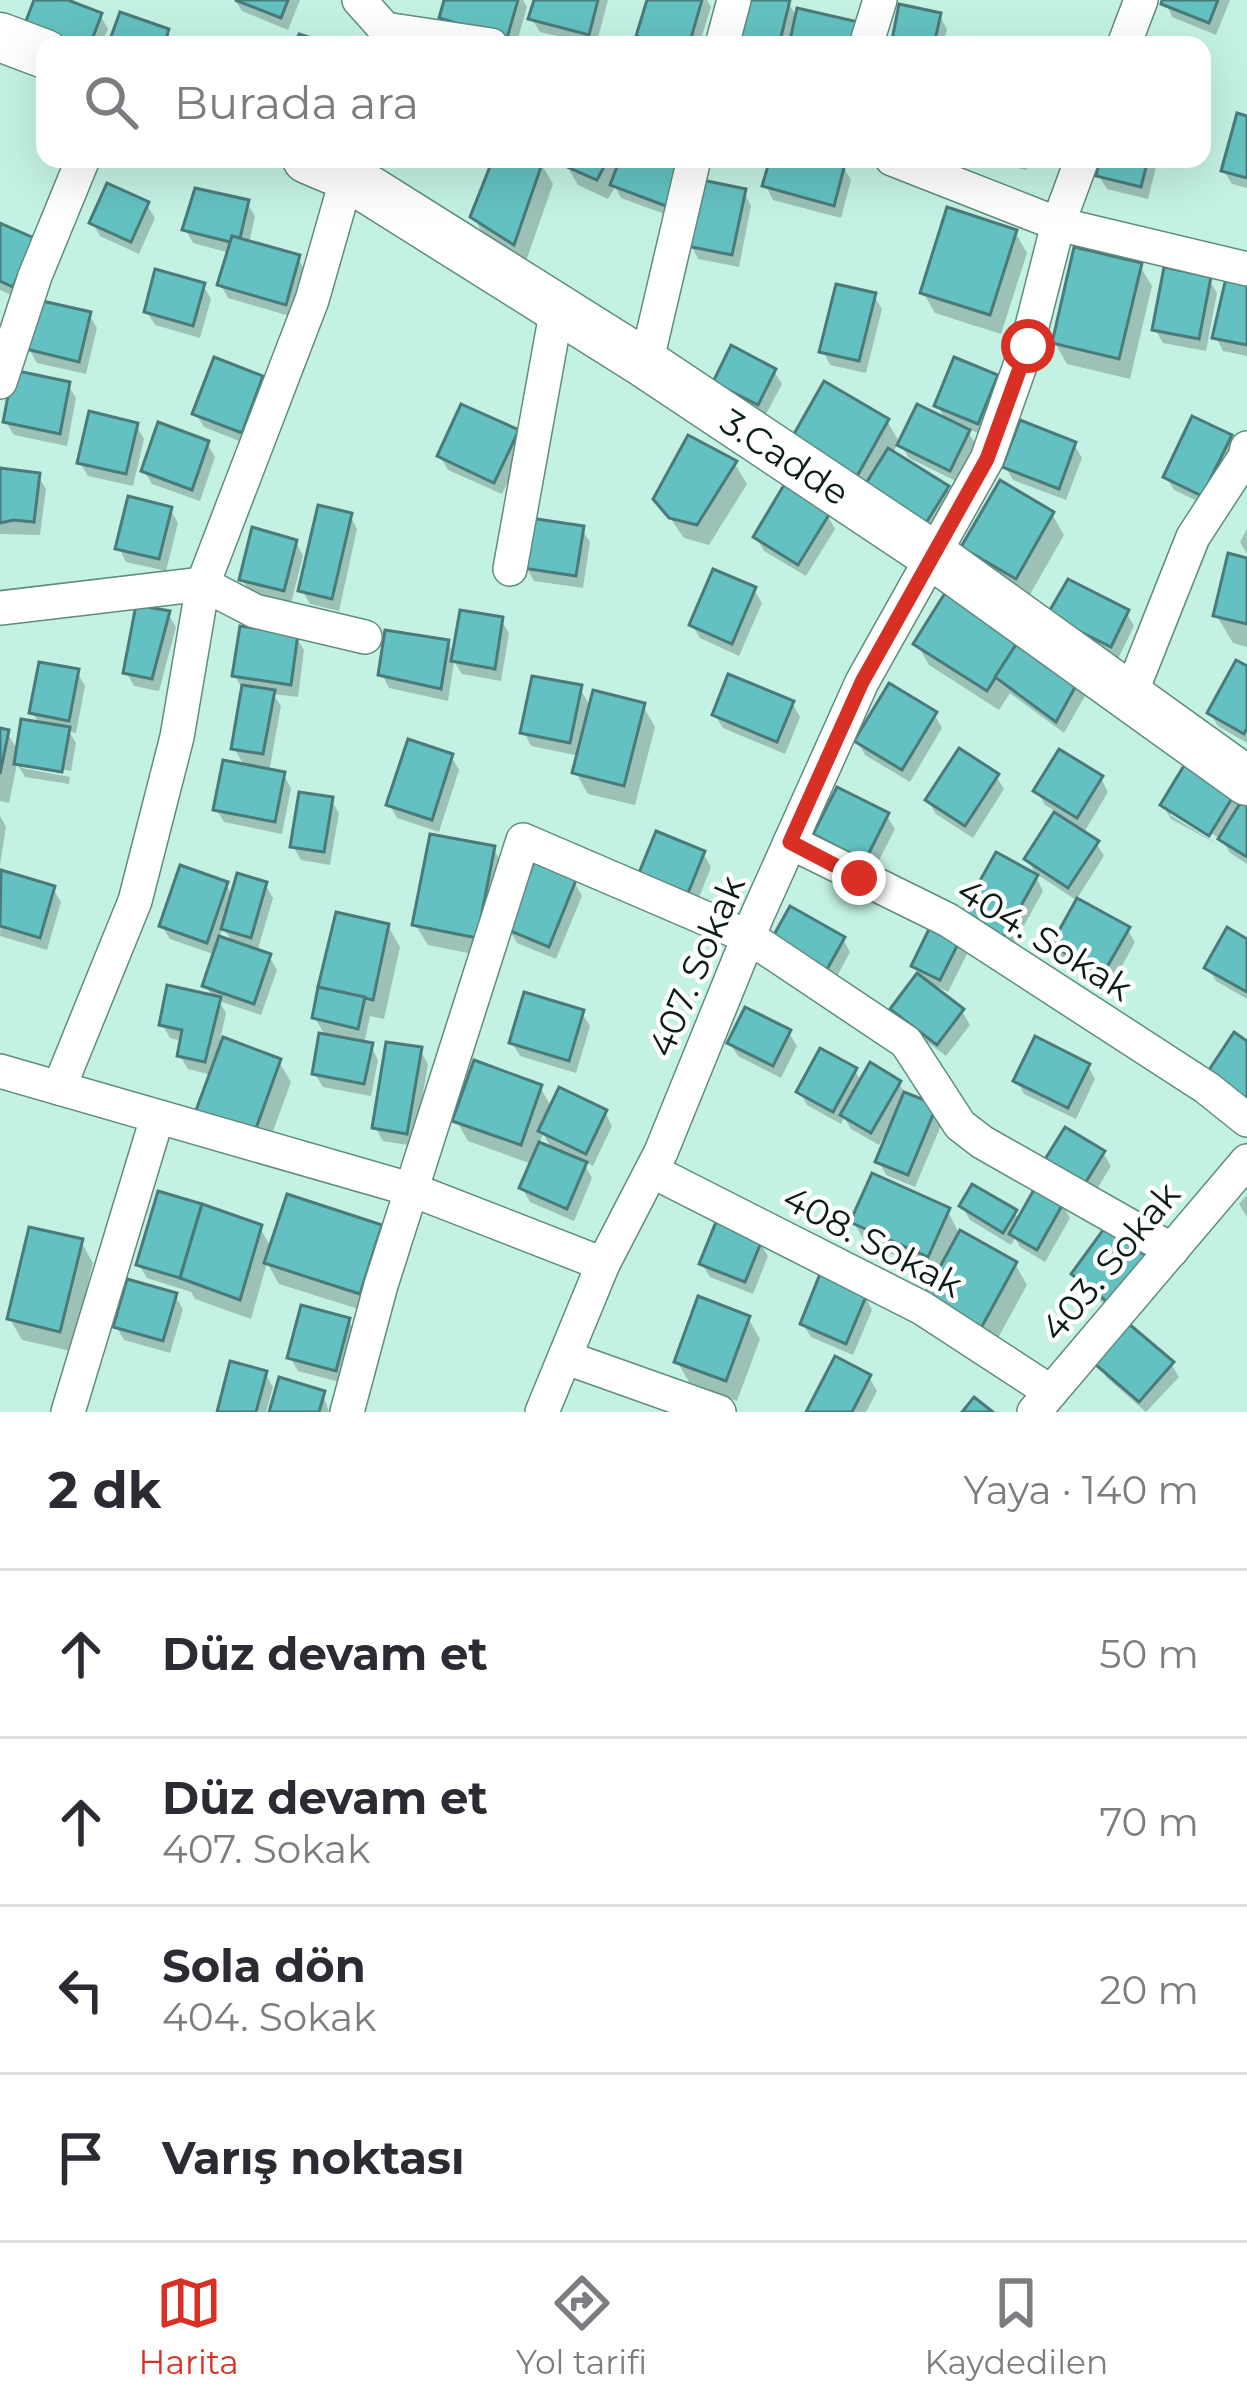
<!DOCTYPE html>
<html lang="tr">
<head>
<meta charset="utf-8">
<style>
	:root { --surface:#fff; --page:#f2f2f3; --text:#2b2b33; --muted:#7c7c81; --line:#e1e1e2; --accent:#d93025 }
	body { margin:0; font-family:Montserrat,sans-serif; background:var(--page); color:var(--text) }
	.stop { position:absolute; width:36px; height:36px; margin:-27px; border:9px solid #d93025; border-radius:50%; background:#fff }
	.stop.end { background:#d93025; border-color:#fff; box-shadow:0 3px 12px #0008 }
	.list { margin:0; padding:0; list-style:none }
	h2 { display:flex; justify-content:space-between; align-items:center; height:156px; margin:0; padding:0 48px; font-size:51px }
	h2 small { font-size:39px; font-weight:400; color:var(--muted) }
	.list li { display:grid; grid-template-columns:78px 1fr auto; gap:36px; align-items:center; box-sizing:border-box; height:168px; padding:0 48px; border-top:3px solid var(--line) }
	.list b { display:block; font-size:45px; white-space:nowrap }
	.list p { margin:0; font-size:39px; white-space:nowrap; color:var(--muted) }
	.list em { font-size:39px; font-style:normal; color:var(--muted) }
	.icon { flex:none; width:66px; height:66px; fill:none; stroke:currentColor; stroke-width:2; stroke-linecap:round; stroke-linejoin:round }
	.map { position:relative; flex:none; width:1247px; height:1412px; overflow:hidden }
	.search { position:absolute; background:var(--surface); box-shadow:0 12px 48px #0002; left:36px; right:36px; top:36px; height:132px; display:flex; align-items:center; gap:30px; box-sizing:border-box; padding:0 42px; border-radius:24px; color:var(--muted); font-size:45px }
	.sheet { height:828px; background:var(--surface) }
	nav { display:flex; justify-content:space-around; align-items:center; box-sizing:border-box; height:168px; border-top:3px solid var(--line); background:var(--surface); font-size:33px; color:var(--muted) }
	nav a { display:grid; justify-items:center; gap:6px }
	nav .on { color:var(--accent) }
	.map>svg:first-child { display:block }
</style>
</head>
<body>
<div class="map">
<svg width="1247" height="1412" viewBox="0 0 1247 1412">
	<rect width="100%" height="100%" fill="#c3f2e4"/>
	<g fill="#0003" fill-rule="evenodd">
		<polygon points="37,0 60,0 100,15 108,29 101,45 51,45"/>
		<polygon points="235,0 300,0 288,30 242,11"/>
		<polygon points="447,0 523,0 527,7 516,45 498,45 450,31 442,18"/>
		<polygon points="537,0 608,0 596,45 540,32 532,19"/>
		<polygon points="650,0 707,0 711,7 699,45 645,45 639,35"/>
		<polygon points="780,0 788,2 798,19 867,45 744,45 739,37"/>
		<polygon points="1165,0 1230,0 1216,35 1172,17"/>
		<polygon points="939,15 947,29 943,45 894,45"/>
		<polygon points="167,31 175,45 111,45"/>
		<polygon points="1247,119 1247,188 1232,184 1224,171"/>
		<polygon points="496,159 530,159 541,163 553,184 525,264 486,238 473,217"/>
		<polygon points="563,159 681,162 673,217 621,198 615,187 608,199 578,185"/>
		<polygon points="773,159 815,159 843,167 851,180 841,218 773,200 766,186"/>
		<polygon points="981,159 1029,159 1026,170"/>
		<polygon points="1103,159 1158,159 1148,199 1107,189 1099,176"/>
		<polygon points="744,192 751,206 739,267 698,259 691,245"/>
		<polygon points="247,203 255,216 249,244 298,258 305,271 293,317 228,298 221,285 230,253 193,243 185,229"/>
		<polygon points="147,205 155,218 139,254 100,236 92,222"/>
		<polygon points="0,227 32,241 20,299 0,290"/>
		<polygon points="1015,232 1027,253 1001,334 935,313 923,292"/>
		<polygon points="1140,266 1152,286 1130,379 1067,364 1055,343"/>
		<polygon points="1209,279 1217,293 1206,351 1163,343 1155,329"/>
		<polygon points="203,285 211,299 200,338 155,325 147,312"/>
		<polygon points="1247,286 1247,356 1223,351 1216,337"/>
		<polygon points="874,296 882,309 866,373 830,365 823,351"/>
		<polygon points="89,315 97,328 86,374 37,363 29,349"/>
		<polygon points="774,371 782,384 765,416 716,382"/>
		<polygon points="261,378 269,392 249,445 204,427 196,414"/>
		<polygon points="996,378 1004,391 985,436 966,428 976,445 958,482 909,458 899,442 892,454 947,489 955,502 934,535 806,462 887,421 901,445 946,421 938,406"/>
		<polygon points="68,385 76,398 67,446 14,435 6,422"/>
		<polygon points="136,425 144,439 133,486 88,476 80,463"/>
		<polygon points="516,432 524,446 502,494 448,470 440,456"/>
		<polygon points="1229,437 1237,451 1210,507 1174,490 1166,477"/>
		<polygon points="207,443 215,457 200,501 152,484 144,471"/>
		<polygon points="1074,444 1082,458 1066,500 1013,480 1005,466"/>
		<polygon points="735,464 747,484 709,545 684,538 657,499"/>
		<polygon points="0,471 38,476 46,489 40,535 0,534"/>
		<polygon points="170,509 178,523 166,571 126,562 119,548"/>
		<polygon points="1052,514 1064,535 1028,598 977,568 965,547"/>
		<polygon points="350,515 357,529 339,611 310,604 302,590"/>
		<polygon points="827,515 835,529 806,576 764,551 756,537"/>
		<polygon points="582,529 590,542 583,588 534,581 526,567"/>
		<polygon points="1247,529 1247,554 1240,542"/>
		<polygon points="296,542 303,556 291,603 250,593 242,579"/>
		<polygon points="1247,561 1247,647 1233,643 1217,616"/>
		<polygon points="754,590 762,603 739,656 700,638 692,625"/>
		<polygon points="1126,612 1134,626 1118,659 1067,633"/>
		<polygon points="168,614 176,627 159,691 134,686 126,672"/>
		<polygon points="501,620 509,633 501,681 462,674 454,661 448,701 389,688 382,674 447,642 455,655"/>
		<polygon points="296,637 304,650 298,697 273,694 281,706 269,772 283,774 291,788 282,834 224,822 216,809 245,767 234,748 244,692 235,676"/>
		<polygon points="917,644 1077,682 1085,696 1064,733 1010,693 999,710 929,665"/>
		<polygon points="1247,670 1247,743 1218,726 1210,713"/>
		<polygon points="77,672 85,686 76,733 69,731 76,743 71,771 22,762 22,768 70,777 69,784 25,777 17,764 9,803 0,801 0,731 7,733 19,752 40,725 32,712"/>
		<polygon points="580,688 591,708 643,706 655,727 635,805 588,794 576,773 580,756 531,746 524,732"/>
		<polygon points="792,703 800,717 785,754 723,728 715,715"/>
		<polygon points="934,714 942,728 910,782 865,755 858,741"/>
		<polygon points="451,756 459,770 439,832 397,818 390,805"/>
		<polygon points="1189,763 1247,802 1247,864 1230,853 1222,840 1170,808 1170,815 1219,845 1171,819 1163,805"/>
		<polygon points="996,776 1004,789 973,838 936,814 928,800"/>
		<polygon points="1101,778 1108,792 1083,834 1096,843 1104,856 1076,900 1035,873 1027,859 1057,812 1045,805 1037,791"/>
		<polygon points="331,800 339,813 330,865 301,860 293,846"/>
		<polygon points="0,816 6,827 0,865"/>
		<polygon points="887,816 895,829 873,872 825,848 817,834"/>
		<polygon points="493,848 505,869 488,957 428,945 415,924"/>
		<polygon points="703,853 711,867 696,905 650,886"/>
		<polygon points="3,874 53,889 61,902 47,950 0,936"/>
		<polygon points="1036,877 1043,891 1009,953 971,932"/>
		<polygon points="574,882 582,896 556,959 517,943 509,929"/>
		<path d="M226 884 233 897 265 884 273 898 257 952 269 956 277 970 261 1015 219 1001 226 1013 220 1040 279 1062 291 1082 265 1153 212 1075 188 1069 180 1056 183 1041 170 1038 162 1024 213 998 206 985 216 955 170 939 162 926ZM223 927 228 935 233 944 219 939Z"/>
		<polygon points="388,926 400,947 384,1019 370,1016 364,1045 371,1046 378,1060 371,1096 323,1087 315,1074 326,1037 315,1018"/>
		<polygon points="1127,929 1135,942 1111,986 1062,959 1054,945"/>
		<polygon points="843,939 850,952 833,984 782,956"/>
		<polygon points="959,940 967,954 948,992 930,983 962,1011 970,1025 946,1056 901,1022 894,1009 920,975 914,965"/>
		<polygon points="1247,942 1247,999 1216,981 1208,968"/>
		<polygon points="582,1013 590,1026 576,1073 520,1056 512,1043"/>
		<polygon points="789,1033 797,1046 781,1078 738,1056 730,1043"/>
		<polygon points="420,1050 428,1064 414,1146 383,1141 375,1127"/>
		<polygon points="1088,1066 1095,1079 1076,1119 1024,1094 1017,1080"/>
		<polygon points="855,1071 862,1083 899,1083 907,1097 935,1108 943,1121 915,1187 886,1175 879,1162 889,1136 885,1134 879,1145 851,1129 844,1117 841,1124 807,1105 800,1092"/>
		<path d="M540 1087 552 1108 605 1112 612 1126 593 1166 582 1160 592 1178 574 1221 530 1202 522 1188 532 1164 468 1141 456 1120ZM543 1134 553 1151 539 1145Z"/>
		<polygon points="1103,1153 1111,1166 1092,1197 1056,1175"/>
		<polygon points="1247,1195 1247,1217 1239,1204"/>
		<polygon points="1062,1204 1070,1218 1045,1262 1020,1247 1015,1238 1011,1245 970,1220 962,1206 1014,1212 1020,1221"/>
		<polygon points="947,1210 959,1233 1015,1264 1027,1285 992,1349 939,1275 865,1242 853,1221"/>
		<polygon points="260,1228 272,1249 380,1228 392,1248 371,1313 279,1284 267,1263 251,1319 195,1299 191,1292 147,1278 139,1265"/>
		<polygon points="81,1242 93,1263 71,1351 22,1340 10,1319"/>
		<polygon points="760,1243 768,1256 753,1294 710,1277 702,1264"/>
		<polygon points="1143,1258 1119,1315 1082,1287 1074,1274"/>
		<polygon points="175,1296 183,1309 170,1353 124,1340 116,1326"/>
		<polygon points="865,1296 872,1310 853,1355 811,1337 803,1324"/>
		<polygon points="748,1318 760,1339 737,1401 689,1382 677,1361"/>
		<polygon points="348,1320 356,1334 343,1383 298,1371 290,1357"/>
		<polygon points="1099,1364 1171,1364 1179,1377 1146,1412 1106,1377"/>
		<polygon points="265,1373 273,1387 266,1412 221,1412"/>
		<polygon points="869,1377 877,1391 866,1412 809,1412"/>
		<polygon points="323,1394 329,1412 272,1412"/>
	</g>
	<g fill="#63c2c1" stroke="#4b7a7a" stroke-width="3">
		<polygon points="34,0 68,0 102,13 90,45 75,45 24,26"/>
		<polygon points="235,0 288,0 281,18"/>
		<polygon points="444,0 518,0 507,38 439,18"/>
		<polygon points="534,0 598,0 589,35 528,19"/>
		<polygon points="647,0 702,0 689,45 666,45 636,36"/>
		<polygon points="745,0 790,0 779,45 736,38"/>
		<polygon points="1162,0 1218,0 1209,23 1161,4"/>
		<polygon points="899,4 941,13 934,45 891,45"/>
		<polygon points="797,8 863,23 857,45 789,45"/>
		<polygon points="120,12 169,29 164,45 108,45"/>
		<polygon points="299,34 334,45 295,45"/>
		<polygon points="1237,113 1247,116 1247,178 1221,171"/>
		<polygon points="493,159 543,161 514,245 470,217"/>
		<polygon points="559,159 608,159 597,180 563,165"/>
		<polygon points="620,159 683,160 666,206 610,185"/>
		<polygon points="770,159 826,159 845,164 834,206 762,186"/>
		<polygon points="1100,159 1148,159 1141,187 1096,176"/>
		<polygon points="702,180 746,189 732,255 687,246"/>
		<polygon points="107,183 149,202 131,242 89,223"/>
		<polygon points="195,188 249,200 240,238 232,236 230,242 182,230"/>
		<polygon points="947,207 1017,230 990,315 920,293"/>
		<polygon points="0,223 34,238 13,287 0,281"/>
		<polygon points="232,236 300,255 286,305 217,285"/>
		<polygon points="1074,247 1142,263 1119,359 1052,343"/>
		<polygon points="1164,267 1211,277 1199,339 1152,330"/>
		<polygon points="155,269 205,283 193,326 144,312"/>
		<polygon points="1226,278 1247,283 1247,345 1212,338"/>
		<polygon points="836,284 876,293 859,361 819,352"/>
		<polygon points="38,300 91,312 79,362 26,349"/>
		<polygon points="731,345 776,369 758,405 713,382"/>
		<polygon points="214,357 263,376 242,433 192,414"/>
		<polygon points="954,357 998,375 978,424 934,406"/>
		<polygon points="13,370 70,382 60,434 3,422"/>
		<polygon points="824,381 889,419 856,478 790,441"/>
		<polygon points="461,404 519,430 494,483 437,456"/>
		<polygon points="917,404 970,430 950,471 897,445"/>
		<polygon points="89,411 138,423 126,474 77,463"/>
		<polygon points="1192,416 1232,435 1202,496 1163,477"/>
		<polygon points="1020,420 1076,442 1059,489 1002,467"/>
		<polygon points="158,422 209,441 192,490 141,471"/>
		<polygon points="688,435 737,461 697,525 669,518 653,499"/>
		<polygon points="888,448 949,486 926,523 865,485"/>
		<polygon points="0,468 40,473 34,522 14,520 0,523"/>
		<polygon points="1000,480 1054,512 1016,579 961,547"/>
		<polygon points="784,485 830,513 798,565 753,537"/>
		<polygon points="128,496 172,507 159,559 115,549"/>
		<polygon points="318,505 352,513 332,599 298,591"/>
		<polygon points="530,518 584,526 576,576 523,568"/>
		<polygon points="252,527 297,540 284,591 239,580"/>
		<polygon points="1228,553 1247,558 1247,624 1213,616"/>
		<polygon points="713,569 756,587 732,644 689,625"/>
		<polygon points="1068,579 1129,610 1111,647 1055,619 1050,610"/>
		<polygon points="945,593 1019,640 987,691 913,644"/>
		<polygon points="136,605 170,611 152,679 123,673"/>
		<polygon points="460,610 503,617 495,669 451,661"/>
		<polygon points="240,626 298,634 291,685 232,676"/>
		<polygon points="385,630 449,640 441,689 378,675"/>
		<polygon points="1019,640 1079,680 1056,722 995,677"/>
		<polygon points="1236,660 1247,666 1247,728 1244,734 1207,713"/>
		<polygon points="39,662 79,669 69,721 29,713"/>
		<polygon points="728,674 794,701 777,742 712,715"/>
		<polygon points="532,676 582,685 570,743 520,733"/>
		<polygon points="889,683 937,712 902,770 854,741"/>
		<polygon points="242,685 275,690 263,754 231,749"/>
		<polygon points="593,690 645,703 624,786 572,773"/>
		<polygon points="21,719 70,727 62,772 14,764"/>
		<polygon points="0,728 9,730 0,774"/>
		<polygon points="408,739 453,754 432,820 386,805"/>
		<polygon points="959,748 999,774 965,826 925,800"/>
		<polygon points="1059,749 1103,776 1077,818 1033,791"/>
		<polygon points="1188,759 1237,790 1209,836 1160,805"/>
		<polygon points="223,760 285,772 275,822 213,810"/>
		<polygon points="837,787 889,813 865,861 813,834"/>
		<polygon points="299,792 333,797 324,852 290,847"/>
		<polygon points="1244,797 1247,799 1247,857 1218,839"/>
		<polygon points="1054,812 1099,841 1068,888 1024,859"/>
		<polygon points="656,831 705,851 688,893 639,873"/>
		<polygon points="430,834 495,846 477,938 412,925"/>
		<polygon points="996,852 1038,875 1001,942 959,918"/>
		<polygon points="534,862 576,880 549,947 506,929"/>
		<polygon points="180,865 228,882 207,943 159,926"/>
		<polygon points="1,870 55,886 40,938 0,926"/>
		<polygon points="237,873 267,882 251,938 221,929"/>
		<polygon points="1077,898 1130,927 1103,974 1051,945"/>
		<polygon points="790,906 845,937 825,973 770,942"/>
		<polygon points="336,912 389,924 373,1000 318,987"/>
		<polygon points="932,923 961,938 940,980 911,966"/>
		<polygon points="1227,927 1247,939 1247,992 1204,968"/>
		<polygon points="219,936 271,954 254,1004 202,986"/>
		<polygon points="917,973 964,1009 937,1045 890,1009"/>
		<polygon points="167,985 221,997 205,1062 177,1056 182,1030 159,1025"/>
		<polygon points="318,987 365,997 358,1029 312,1018"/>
		<polygon points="524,992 584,1010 569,1061 509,1043"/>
		<polygon points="745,1007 791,1030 773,1066 727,1043"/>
		<polygon points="1234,1032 1247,1041 1247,1099 1207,1073"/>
		<polygon points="319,1033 373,1043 364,1084 312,1074"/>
		<polygon points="1035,1036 1090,1064 1068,1108 1013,1081"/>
		<polygon points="223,1037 281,1059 254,1134 195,1113"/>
		<polygon points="386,1042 422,1047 407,1134 372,1128"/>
		<polygon points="820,1048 857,1068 833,1112 796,1092"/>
		<polygon points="474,1060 542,1085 521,1145 452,1121"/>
		<polygon points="870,1062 901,1081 871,1133 840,1115"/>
		<polygon points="559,1087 607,1110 586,1154 538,1131"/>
		<polygon points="904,1092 937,1105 908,1175 875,1162"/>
		<polygon points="1065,1127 1105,1151 1084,1185 1044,1161"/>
		<polygon points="539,1142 587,1162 567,1209 519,1188"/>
		<polygon points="872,1173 950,1208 928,1257 850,1222"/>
		<polygon points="972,1184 1017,1210 1003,1233 959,1206"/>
		<polygon points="1036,1186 1064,1202 1037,1250 1009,1234"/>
		<polygon points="158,1191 202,1204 180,1278 136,1265"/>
		<polygon points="287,1194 382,1225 360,1294 264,1263"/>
		<polygon points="202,1204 262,1225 240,1300 180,1278"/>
		<polygon points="716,1222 762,1240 745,1282 699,1264"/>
		<polygon points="1106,1226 1146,1256 1110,1304 1071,1274"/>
		<polygon points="29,1227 83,1239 60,1332 7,1319"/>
		<polygon points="960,1230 1017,1262 980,1330 923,1298"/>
		<polygon points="820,1274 867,1294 846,1344 800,1324"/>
		<polygon points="127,1279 177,1293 163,1341 113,1327"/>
		<polygon points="698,1296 750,1316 726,1381 674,1362"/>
		<polygon points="301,1305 350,1318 336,1371 287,1358"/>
		<polygon points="1129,1324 1174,1362 1139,1402 1095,1364"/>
		<polygon points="835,1356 871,1375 852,1412 806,1412"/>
		<polygon points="230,1361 267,1371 256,1412 217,1412"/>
		<polygon points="279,1377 325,1391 319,1412 269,1412"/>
		<polygon points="974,1397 993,1412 962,1412"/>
	</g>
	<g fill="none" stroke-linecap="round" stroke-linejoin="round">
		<defs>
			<g id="street">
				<polyline points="359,0 385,29 491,45"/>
				<polyline points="722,45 734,0"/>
				<polyline points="866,45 880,0"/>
				<polyline points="1124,45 1141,0"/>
				<polyline points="892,159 1058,224 1247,269"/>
				<polyline points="646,364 694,159"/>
				<polyline points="0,382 35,276 83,159"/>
				<polyline points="510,569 557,308"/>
				<polyline points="0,608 203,584 255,611 365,637"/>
				<polyline points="1129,698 1193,537 1245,457 1247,448"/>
				<polyline points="790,842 948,920 1207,1088 1247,1120"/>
				<polyline points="0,1071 413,1190 603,1264"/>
				<polyline points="59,1088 135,901 177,737 203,584 312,300 352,160"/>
				<polyline points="652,1171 922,1308 1051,1392"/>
				<polyline points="567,1358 719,1412"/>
				<polyline points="68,1412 157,1118"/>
				<polyline points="347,1412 381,1285 523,840 749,937 906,1042 960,1125 982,1142 1172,1250"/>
				<polyline points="542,1412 603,1264 661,1152 757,916 862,682 987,459 1027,346 1058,224 1082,159"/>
				<polyline points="1034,1412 1247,1161"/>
			</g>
			<g id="secondary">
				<polyline points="0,37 45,54"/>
				<polyline points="307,159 347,176 646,364 931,554 1247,781"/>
			</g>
		</defs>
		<use href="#street" stroke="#608c7f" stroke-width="36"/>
		<use href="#secondary" stroke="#608c7f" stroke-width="51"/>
		<use href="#street" stroke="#fff" stroke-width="33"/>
		<use href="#secondary" stroke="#fff" stroke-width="48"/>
	</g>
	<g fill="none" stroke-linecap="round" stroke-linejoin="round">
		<polyline stroke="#d93025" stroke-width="15" points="859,878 790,842 862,682 987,459 1028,346"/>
	</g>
	<g text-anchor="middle" stroke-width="9" stroke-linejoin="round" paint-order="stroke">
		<g font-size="36" fill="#0b1d19" stroke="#fff">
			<text transform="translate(785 457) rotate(33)" y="13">3.Cadde</text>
			<text transform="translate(1045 939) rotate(32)" y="13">404. Sokak</text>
			<text transform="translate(696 966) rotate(-67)" y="13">407. Sokak</text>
			<text transform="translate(873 1241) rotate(28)" y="13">408. Sokak</text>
			<text transform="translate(1110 1261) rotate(-50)" y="13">403. Sokak</text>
		</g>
	</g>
</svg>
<div class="stop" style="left:1028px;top:346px"></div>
<div class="stop end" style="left:859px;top:878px"></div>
<div class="search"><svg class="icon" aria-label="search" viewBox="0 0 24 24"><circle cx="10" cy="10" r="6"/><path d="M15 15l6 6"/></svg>Burada ara</div>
</div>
<section class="sheet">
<h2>2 dk<small>Yaya · 140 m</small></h2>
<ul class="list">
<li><svg class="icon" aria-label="ahead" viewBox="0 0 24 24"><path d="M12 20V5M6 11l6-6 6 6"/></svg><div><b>Düz devam et</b></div><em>50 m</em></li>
<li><svg class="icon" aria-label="ahead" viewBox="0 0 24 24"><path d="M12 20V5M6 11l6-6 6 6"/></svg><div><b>Düz devam et</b><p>407. Sokak</p></div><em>70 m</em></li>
<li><svg class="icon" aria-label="left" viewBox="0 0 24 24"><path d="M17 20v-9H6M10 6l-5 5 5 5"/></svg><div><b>Sola dön</b><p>404. Sokak</p></div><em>20 m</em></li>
<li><svg class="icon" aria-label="arrive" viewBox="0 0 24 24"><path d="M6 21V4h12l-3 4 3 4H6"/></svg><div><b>Varış noktası</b></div></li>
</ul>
</section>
<nav>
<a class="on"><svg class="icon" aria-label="map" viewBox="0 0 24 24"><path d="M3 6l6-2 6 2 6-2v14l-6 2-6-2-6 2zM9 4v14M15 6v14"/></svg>Harita</a>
<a><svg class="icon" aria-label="directions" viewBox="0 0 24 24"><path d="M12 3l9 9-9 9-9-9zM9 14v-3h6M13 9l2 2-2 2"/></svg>Yol tarifi</a>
<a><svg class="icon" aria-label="saved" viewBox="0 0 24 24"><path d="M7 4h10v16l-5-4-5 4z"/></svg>Kaydedilen</a>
</nav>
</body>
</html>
